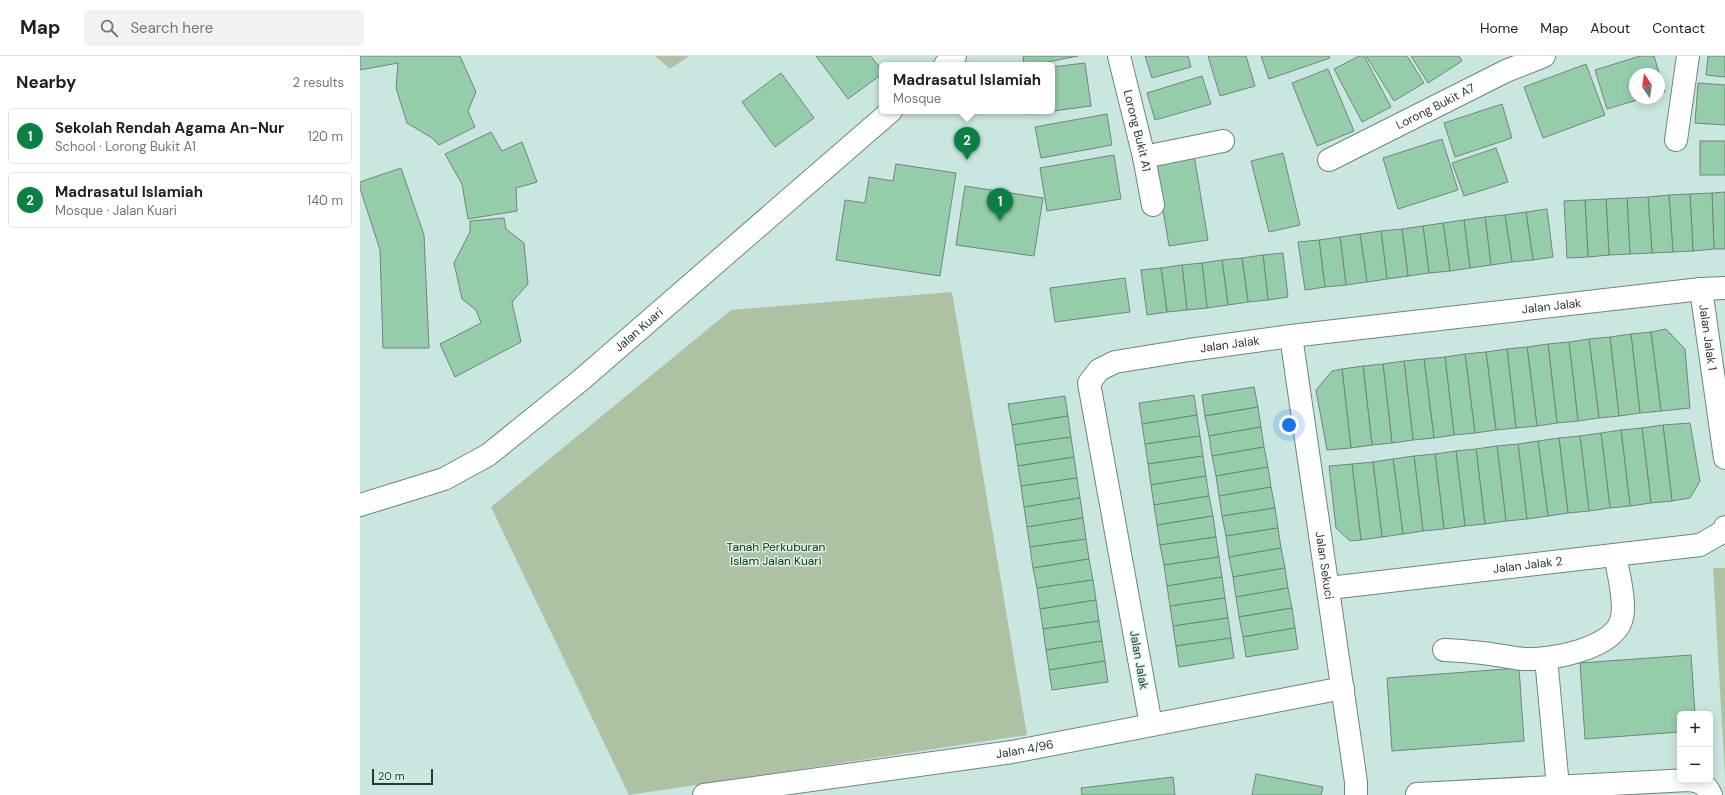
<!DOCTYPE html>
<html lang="en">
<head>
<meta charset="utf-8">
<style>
	:root { --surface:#fff; --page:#f2f2f2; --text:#202124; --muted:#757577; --line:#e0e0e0; --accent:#0b8043 }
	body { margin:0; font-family:"DM Sans",sans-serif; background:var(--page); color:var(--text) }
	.controls { position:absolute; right:12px; bottom:12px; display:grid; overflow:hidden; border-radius:6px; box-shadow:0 2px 10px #0003 }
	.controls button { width:36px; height:36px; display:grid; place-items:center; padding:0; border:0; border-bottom:1px solid var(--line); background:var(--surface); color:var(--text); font:20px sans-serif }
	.compass { position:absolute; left:1269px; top:12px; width:36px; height:36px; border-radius:50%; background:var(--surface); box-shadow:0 2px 10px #0003; rotate:347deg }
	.scale { position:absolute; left:12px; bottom:10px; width:61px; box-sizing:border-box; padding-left:4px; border:2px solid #2d3835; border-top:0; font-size:11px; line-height:14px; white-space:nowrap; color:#2d3835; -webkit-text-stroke:3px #d7f3ed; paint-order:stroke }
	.you { position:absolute; left:929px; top:369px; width:14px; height:14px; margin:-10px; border:3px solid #fff; border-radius:50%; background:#1a73e8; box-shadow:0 0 0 6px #1a73e833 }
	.badge { display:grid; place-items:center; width:26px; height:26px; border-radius:50%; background:var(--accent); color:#fff; font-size:13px; font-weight:700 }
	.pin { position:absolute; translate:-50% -33px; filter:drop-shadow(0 1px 2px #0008) }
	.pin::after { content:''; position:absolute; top:21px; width:14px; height:12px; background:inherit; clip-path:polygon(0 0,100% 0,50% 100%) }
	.popup { position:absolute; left:519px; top:6px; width:176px; height:52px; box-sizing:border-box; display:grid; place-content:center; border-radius:6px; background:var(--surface); filter:drop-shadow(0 1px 3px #0005); font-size:13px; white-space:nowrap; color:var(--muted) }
	.popup b { font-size:15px; color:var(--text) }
	.popup::after { content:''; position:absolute; left:50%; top:100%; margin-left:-8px; border:8px solid transparent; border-top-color:var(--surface) }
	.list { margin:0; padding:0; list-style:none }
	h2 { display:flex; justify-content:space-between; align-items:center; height:52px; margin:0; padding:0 16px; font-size:17px }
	h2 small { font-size:13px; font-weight:400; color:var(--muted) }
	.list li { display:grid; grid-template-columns:26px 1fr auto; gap:12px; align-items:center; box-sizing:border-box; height:56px; margin:0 8px 8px; padding:0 8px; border:1px solid var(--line); border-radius:6px }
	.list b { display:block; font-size:15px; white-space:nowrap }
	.list p { margin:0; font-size:13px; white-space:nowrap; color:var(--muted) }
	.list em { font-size:13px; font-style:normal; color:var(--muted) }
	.icon { flex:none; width:22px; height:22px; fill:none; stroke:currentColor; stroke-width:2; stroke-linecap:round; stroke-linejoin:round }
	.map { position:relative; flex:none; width:1365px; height:739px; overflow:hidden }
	header { display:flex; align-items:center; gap:24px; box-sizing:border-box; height:56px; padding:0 20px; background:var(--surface); border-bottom:1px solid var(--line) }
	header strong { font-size:19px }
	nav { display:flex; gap:22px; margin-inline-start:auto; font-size:14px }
	.search { width:280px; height:36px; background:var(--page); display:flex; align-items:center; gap:10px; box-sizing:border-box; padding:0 14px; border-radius:6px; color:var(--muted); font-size:15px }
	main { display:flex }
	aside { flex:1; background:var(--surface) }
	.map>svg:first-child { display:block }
</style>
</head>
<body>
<header>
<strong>Map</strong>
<div class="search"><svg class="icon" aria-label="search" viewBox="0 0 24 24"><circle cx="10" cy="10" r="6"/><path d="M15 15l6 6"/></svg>Search here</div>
<nav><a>Home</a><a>Map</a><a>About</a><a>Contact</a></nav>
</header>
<main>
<aside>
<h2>Nearby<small>2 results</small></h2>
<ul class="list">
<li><span class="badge">1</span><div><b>Sekolah Rendah Agama An-Nur</b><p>School · Lorong Bukit A1</p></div><em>120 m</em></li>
<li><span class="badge">2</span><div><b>Madrasatul Islamiah</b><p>Mosque · Jalan Kuari</p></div><em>140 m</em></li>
</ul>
</aside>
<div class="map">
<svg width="1365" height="739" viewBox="0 0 1365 739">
	<rect width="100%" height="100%" fill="#cae6e0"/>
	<g fill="#afc1a3">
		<polygon points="295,0 329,0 310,13"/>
		<polygon points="592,236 667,679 269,739 131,451 371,254"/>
		<polygon points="1353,512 1365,512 1365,721"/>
	</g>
	<g fill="#95cdab" stroke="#718679">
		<polygon points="0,0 100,0 116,36 108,55 115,71 79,89 72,82 47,67 36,32 38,7 0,14"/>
		<polygon points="456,0 511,0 522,15 522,18 488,43"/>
		<polygon points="663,0 718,0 672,9 664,9"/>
		<polygon points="785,0 828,0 831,11 792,22"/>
		<polygon points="848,0 886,0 895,30 860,40"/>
		<polygon points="901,0 969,0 970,2 909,23"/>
		<polygon points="999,0 1004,0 1031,51 1002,66 974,13"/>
		<polygon points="1006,0 1047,0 1064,27 1034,45"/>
		<polygon points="1051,0 1099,0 1102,5 1068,27"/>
		<polygon points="1280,0 1294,0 1305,36 1299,37 1299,18 1275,18 1275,42 1284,42 1247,53 1235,14"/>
		<polygon points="1348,0 1365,0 1365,21 1346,19"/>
		<polygon points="725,7 731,50 669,58 669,55 692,55 692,11"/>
		<polygon points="1226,8 1245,59 1183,82 1164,31"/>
		<polygon points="968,13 994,75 957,90 932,27"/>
		<polygon points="421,17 454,62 415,91 382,46"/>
		<polygon points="842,20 851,48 795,64 787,37"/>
		<polygon points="1338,27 1365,29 1365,69 1335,67"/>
		<polygon points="1142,48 1152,82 1095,101 1084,67"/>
		<polygon points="747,58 752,89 681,102 675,71"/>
		<polygon points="131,76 142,95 162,86 177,126 156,132 157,155 108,163 102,128 85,98"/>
		<polygon points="1082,83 1098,134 1038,153 1023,102"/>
		<rect x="1340" y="85" width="25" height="34"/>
		<polygon points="1136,92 1148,126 1104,140 1092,107"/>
		<polygon points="923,97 940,169 909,176 891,105"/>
		<polygon points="754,99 761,143 687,155 680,112"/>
		<polygon points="834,99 848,184 809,190 795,106"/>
		<polygon points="536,108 596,117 580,220 476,204 485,144 505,147 509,121 533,125"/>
		<polygon points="41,112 64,179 69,292 23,292 20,194 0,132 0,126"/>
		<polygon points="605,130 683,142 674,200 596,189"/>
		<polygon points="1365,136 1365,193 1354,193 1352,137"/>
		<polygon points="1352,137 1354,193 1333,195 1330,138"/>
		<polygon points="1330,138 1333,195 1313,196 1309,139"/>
		<polygon points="1309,139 1313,196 1292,197 1288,141"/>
		<polygon points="1288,141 1292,197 1270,198 1267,142"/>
		<polygon points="1267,142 1270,198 1249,199 1246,143"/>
		<polygon points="1246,143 1249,199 1228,201 1225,144"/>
		<polygon points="1225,144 1228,201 1207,202 1204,145"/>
		<polygon points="1187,153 1193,201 1173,204 1166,156"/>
		<polygon points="1166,156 1173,204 1152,206 1145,159"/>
		<polygon points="1145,159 1152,206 1131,209 1125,161"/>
		<polygon points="1125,161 1131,209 1110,212 1104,164"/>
		<polygon points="144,162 146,173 164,187 168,228 152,246 161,286 95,321 80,288 121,267 116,254 102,243 94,207 110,176 110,165"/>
		<polygon points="1104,164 1110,212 1090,215 1083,167"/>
		<polygon points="1083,167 1090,215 1069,217 1063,170"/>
		<polygon points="1063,170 1069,217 1048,220 1042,173"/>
		<polygon points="1042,173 1048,220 1027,223 1021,175"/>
		<polygon points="1021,175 1027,223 1007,226 1000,178"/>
		<polygon points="1000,178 1007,226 986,229 980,181"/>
		<polygon points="980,181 986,229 965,231 959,184"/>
		<polygon points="959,184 965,231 945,234 938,186"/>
		<polygon points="923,197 928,241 908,244 903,199"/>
		<polygon points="903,199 908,244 888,246 882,202"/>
		<polygon points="882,202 888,246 868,249 862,204"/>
		<polygon points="862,204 868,249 847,252 842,207"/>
		<polygon points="842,207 847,252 827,254 822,209"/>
		<polygon points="822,209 827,254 807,256 801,212"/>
		<polygon points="801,212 807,256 787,259 781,214"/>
		<polygon points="765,222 770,256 695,266 690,232"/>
		<polygon points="1306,273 1325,293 1330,352 1301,355 1291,276"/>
		<polygon points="1291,276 1301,355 1280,357 1271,278"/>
		<polygon points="1271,278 1280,357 1259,360 1250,281"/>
		<polygon points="1250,281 1259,360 1239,362 1229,283"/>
		<polygon points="1229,283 1239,362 1218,365 1209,286"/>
		<polygon points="1209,286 1218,365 1197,367 1188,288"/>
		<polygon points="1188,288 1197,367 1177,370 1167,291"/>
		<polygon points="1167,291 1177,370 1156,372 1147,293"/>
		<polygon points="1147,293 1156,372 1136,374 1126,296"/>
		<polygon points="1126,296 1136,374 1115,377 1105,298"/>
		<polygon points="1105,298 1115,377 1094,379 1085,301"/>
		<polygon points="1085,301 1094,379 1074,382 1064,303"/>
		<polygon points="1064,303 1074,382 1053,384 1044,305"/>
		<polygon points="1044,305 1053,384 1032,387 1023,308"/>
		<polygon points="1023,308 1032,387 1012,389 1003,310"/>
		<polygon points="1003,310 1012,389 991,392 982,313"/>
		<polygon points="982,313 991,392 967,394 956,334 972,315"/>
		<polygon points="894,331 898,351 845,360 842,339"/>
		<polygon points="834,339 837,359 782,368 779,347"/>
		<polygon points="705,340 708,360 652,369 648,348"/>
		<polygon points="898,351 901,371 849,380 845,360"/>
		<polygon points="837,359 840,380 785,388 782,368"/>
		<polygon points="708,360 711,381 655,389 652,369"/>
		<polygon points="1330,367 1340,425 1330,442 1312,445 1303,369"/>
		<polygon points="1303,369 1312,445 1291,447 1282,372"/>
		<polygon points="901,371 904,391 852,400 849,380"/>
		<polygon points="1282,372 1291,447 1270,450 1261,374"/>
		<polygon points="1261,374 1270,450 1250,452 1241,377"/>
		<polygon points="1241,377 1250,452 1229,455 1220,380"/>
		<polygon points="840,380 843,400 788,408 785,388"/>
		<polygon points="1220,380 1229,455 1208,457 1199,382"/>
		<polygon points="711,381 714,401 658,410 655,389"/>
		<polygon points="1199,382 1208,457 1188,460 1178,385"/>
		<polygon points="1178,385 1188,460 1167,463 1158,388"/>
		<polygon points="1158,388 1167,463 1146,465 1137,390"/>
		<polygon points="1137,390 1146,465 1125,468 1116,393"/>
		<polygon points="904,391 908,411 856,420 852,400"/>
		<polygon points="1116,393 1125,468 1105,470 1096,395"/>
		<polygon points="1096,395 1105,470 1084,473 1075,398"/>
		<polygon points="1075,398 1084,473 1063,475 1054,400"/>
		<polygon points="843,400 846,420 791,429 788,408"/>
		<polygon points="1054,400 1063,475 1043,478 1033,403"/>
		<polygon points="714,401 717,422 661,430 658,410"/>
		<polygon points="1033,403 1043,478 1022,481 1013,406"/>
		<polygon points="1013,406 1022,481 1001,484 992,408"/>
		<polygon points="992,408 1001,484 990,485 976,472 969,410"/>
		<polygon points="908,411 911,431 859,440 856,420"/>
		<polygon points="846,420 849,440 794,449 791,429"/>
		<polygon points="717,422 720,442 664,451 661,430"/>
		<polygon points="911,431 915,452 862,460 859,440"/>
		<polygon points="849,440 853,460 797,469 794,449"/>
		<polygon points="720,442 723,462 667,471 664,451"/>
		<polygon points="915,452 918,472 866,480 862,460"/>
		<polygon points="853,460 856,481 800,489 797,469"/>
		<polygon points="723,462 726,483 670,491 667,471"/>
		<polygon points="918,472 921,492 869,501 866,480"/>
		<polygon points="856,481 859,501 804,509 800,489"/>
		<polygon points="726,483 729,503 673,512 670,491"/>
		<polygon points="921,492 925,512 873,521 869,501"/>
		<polygon points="859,501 862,521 807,530 804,509"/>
		<polygon points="729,503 733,524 677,532 673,512"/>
		<polygon points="925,512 928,532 876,541 873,521"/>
		<polygon points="862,521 865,542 810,550 807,530"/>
		<polygon points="733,524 736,544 680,553 677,532"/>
		<polygon points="928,532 932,552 879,561 876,541"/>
		<polygon points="865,542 868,562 813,570 810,550"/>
		<polygon points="736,544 739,565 683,573 680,553"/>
		<polygon points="932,552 935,572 883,581 879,561"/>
		<polygon points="868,562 871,582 816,590 813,570"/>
		<polygon points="739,565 742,585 686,594 683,573"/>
		<polygon points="935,572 938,593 886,601 883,581"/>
		<polygon points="871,582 874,602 819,611 816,590"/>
		<polygon points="742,585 745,605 689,614 686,594"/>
		<polygon points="1331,599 1335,658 1320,658 1320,676 1225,683 1220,607"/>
		<polygon points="745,605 748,626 692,634 689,614"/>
		<polygon points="1159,612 1164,685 1032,695 1027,622"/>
		<polygon points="896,718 963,731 961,739 892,739"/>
		<polygon points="813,721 815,739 722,739 721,732"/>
	</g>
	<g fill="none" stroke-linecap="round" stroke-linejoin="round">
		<defs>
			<g id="minor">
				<path id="s1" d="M759 0 784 101 793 149"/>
				<polyline points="585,9 595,0"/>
				<polyline points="1316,84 1328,0"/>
				<polyline points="784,101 863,85"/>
				<path id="s2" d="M969 104 1146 15 1184 0"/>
				<path id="s3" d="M1341 233 1365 402"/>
				<path id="s4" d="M931 280 996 726V739"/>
				<path id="s5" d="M0 449 84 423 128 399 221 324 531 55"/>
				<path id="s6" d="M969 532 1340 489 1364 475 1365 471"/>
				<path d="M1084 594C1101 595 1119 596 1136 599 1146 600 1156 603 1166 603 1192 604 1251 593 1261 565 1267 549 1258 516 1255 499"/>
				<polyline points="1186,602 1198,731"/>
				<path id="s7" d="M791 669 729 327 739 314 755 306 829 294 931 280 1341 233 1365 232"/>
				<path d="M1057 738 1329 724C1341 726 1346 728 1351 739"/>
				<path id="s8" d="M344 739 652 696 983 632"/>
			</g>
		</defs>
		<use href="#minor" stroke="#6c8681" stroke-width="24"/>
		<use href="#minor" stroke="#fff" stroke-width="22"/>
	</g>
	<g text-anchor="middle" stroke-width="3" stroke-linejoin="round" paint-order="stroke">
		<g font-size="12" fill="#2d3835" stroke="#d7f3ed">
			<text dy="4" stroke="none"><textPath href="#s2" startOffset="119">Lorong Bukit A7</textPath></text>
			<text dy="4" stroke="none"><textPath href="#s1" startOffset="77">Lorong Bukit A1</textPath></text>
			<text dy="4" stroke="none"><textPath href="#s7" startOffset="822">Jalan Jalak</textPath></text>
			<text dy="4" stroke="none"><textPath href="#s5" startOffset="334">Jalan Kuari</textPath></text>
			<text dy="4" stroke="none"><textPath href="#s3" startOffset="49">Jalan Jalak 1</textPath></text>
			<text dy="4" stroke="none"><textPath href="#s7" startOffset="498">Jalan Jalak</textPath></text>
			<text dy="4" stroke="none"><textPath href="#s4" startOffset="232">Jalan Sekuci</textPath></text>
			<text dy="4" stroke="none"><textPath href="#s6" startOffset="200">Jalan Jalak 2</textPath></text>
			<text transform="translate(779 604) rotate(80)" y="4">Jalan Jalak</text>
			<text dy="4" stroke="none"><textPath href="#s8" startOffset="324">Jalan 4/96</textPath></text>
		</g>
		<g font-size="12" fill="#173100" stroke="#d7f3ed">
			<text x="416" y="495">Tanah Perkuburan<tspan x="416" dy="14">Islam Jalan Kuari</tspan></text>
		</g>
	</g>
</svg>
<div class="controls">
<button>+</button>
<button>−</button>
</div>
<svg class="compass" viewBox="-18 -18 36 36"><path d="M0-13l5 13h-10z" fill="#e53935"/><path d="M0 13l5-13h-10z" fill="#757577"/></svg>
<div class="scale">20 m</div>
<div class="you"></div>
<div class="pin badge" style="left:640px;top:165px">1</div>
<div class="pin badge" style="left:607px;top:104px">2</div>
<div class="popup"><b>Madrasatul Islamiah</b>Mosque</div>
</div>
</main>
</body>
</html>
